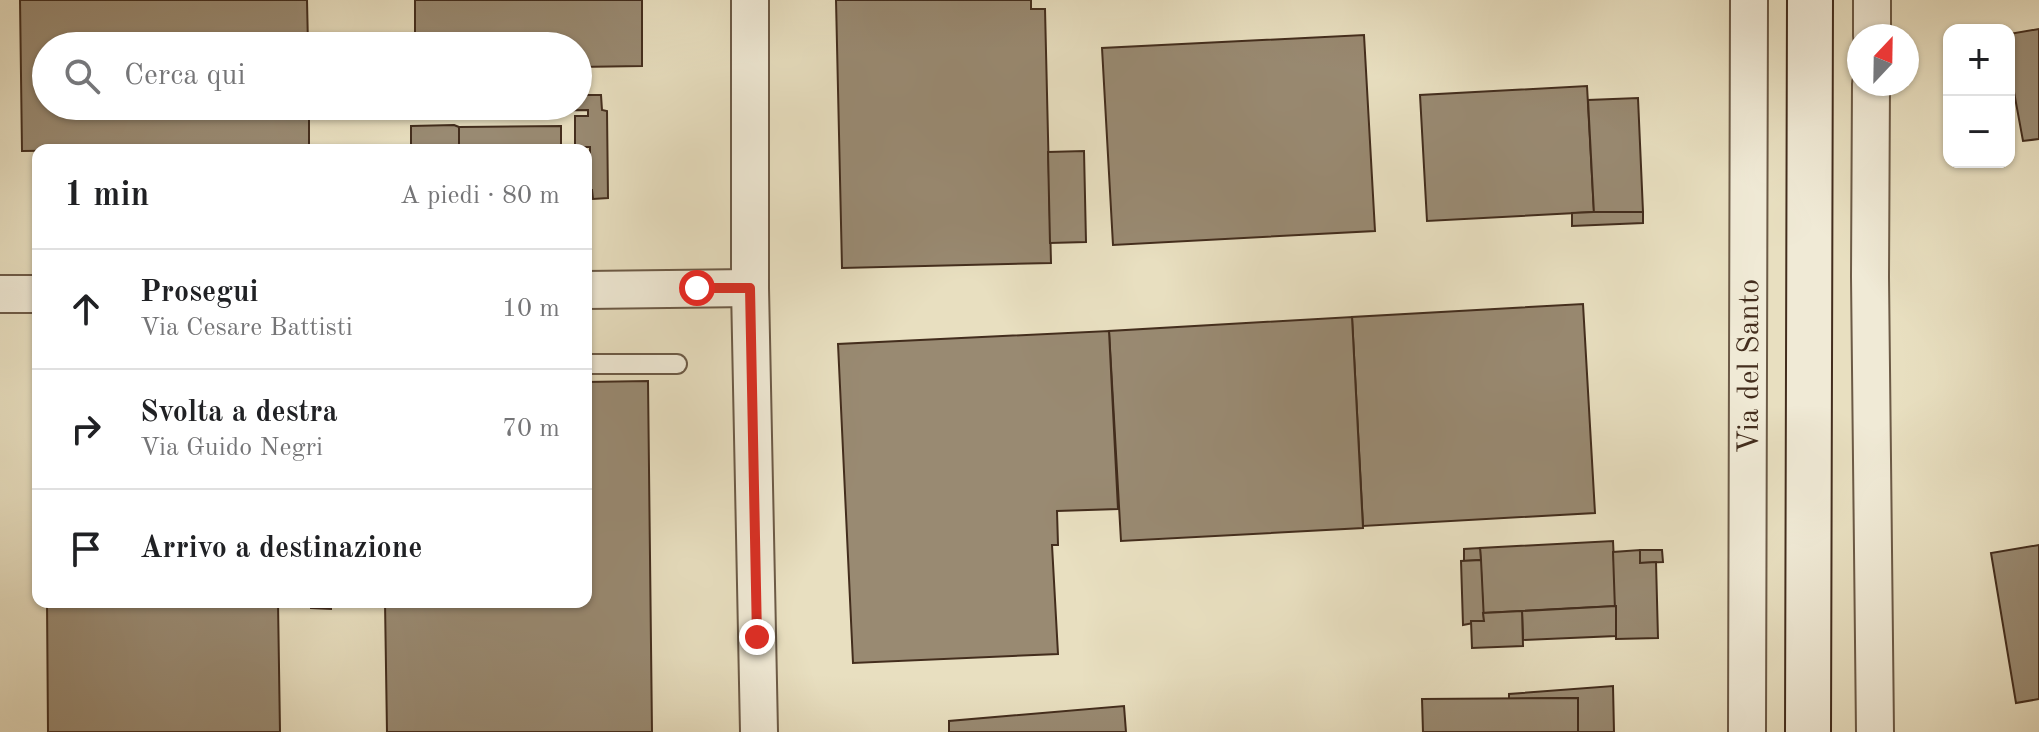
<!DOCTYPE html>
<html lang="it">
<head>
<meta charset="utf-8">
<style>
	:root { --surface:#fff; --page:#f6f6f6; --text:#202124; --muted:#757577; --line:#e0e0e0 }
	body { margin:0; font-family:"Old Standard TT",serif; background:var(--page); color:var(--text) }
	.controls { position:absolute; right:24px; top:24px; display:grid; overflow:hidden; border-radius:16px; box-shadow:0 2px 6px #0004 }
	.controls button { width:72px; height:72px; display:grid; place-items:center; padding:0; border:0; border-bottom:2px solid var(--line); background:var(--surface); color:var(--text); font:40px sans-serif }
	.compass { position:absolute; left:1847px; top:24px; width:72px; height:72px; border-radius:50%; background:var(--surface); box-shadow:0 2px 6px #0004; rotate:22deg }
	.stop { position:absolute; width:24px; height:24px; margin:-18px; border:6px solid #d93025; border-radius:50%; background:#fff }
	.stop.end { background:#d93025; border-color:#fff; box-shadow:0 2px 8px #0008 }
	.list { margin:0; padding:0; list-style:none }
	h2 { display:flex; justify-content:space-between; align-items:center; height:104px; margin:0; padding:0 32px; font-size:34px }
	h2 small { font-size:26px; font-weight:400; color:var(--muted) }
	.list li { display:grid; grid-template-columns:52px 1fr auto; gap:24px; align-items:center; box-sizing:border-box; height:120px; padding:0 32px; border-top:2px solid var(--line) }
	.list b { display:block; font-size:30px; white-space:nowrap }
	.list p { margin:0; font-size:26px; white-space:nowrap; color:var(--muted) }
	.list em { font-size:26px; font-style:normal; color:var(--muted) }
	.icon { flex:none; width:44px; height:44px; fill:none; stroke:currentColor; stroke-width:2; stroke-linecap:round; stroke-linejoin:round }
	.map { position:relative; flex:none; width:2039px; height:732px; overflow:hidden }
	.search { position:absolute; background:var(--surface); box-shadow:0 2px 6px #0004; left:32px; top:32px; width:560px; height:88px; display:flex; align-items:center; gap:20px; box-sizing:border-box; padding:0 28px; border-radius:44px; color:var(--muted); font-size:30px }
	.panel { position:absolute; background:var(--surface); box-shadow:0 2px 6px #0004; left:32px; top:144px; width:560px; height:464px; border-radius:16px }
	.map>svg:first-child { display:block }
</style>
</head>
<body>
<div class="map">
<svg width="2039" height="732" viewBox="0 0 2039 732">
	<rect width="100%" height="100%" fill="#e8dfc0"/>
	<filter id="stains"><feTurbulence type="fractalNoise" baseFrequency=".0025" numOctaves="4"/><feColorMatrix values="0 0 0 0 .2 0 0 0 0 .09 0 0 0 0 .02 0 0 0 .5 -.17"/></filter>
	<radialGradient id="worn" r=".72"><stop offset=".6" stop-color="#630" stop-opacity="0"/><stop offset="1" stop-color="#630" stop-opacity=".3"/></radialGradient>
	<g fill="#998a72" stroke="#432d1d" stroke-width="2">
		<polygon points="20,0 307,0 308,46 46,46 46,106 309,106 309,148 22,151"/>
		<polygon points="415,0 642,0 642,66 578,67 578,46 415,46"/>
		<polygon points="836,0 1031,0 1031,9 1045,9 1051,263 842,268"/>
		<polygon points="2039,29 2039,139 2023,141 2009,65 2009,34"/>
		<polygon points="1364,35 1375,231 1113,245 1102,48"/>
		<polygon points="1587,86 1594,212 1427,221 1420,95"/>
		<polygon points="578,95 601,95 602,110 607,111 608,198 593,199 592,190 586,190 586,162 590,162 590,147 575,147 575,116 588,116 588,110 441,112 440,106 578,106"/>
		<polygon points="1638,98 1643,212 1594,214 1588,100"/>
		<polygon points="454,125 459,127 459,150 411,150 411,126"/>
		<polygon points="561,126 561,150 459,150 459,127"/>
		<polygon points="1084,151 1086,242 1050,243 1048,152"/>
		<polygon points="1594,212 1643,212 1643,223 1572,226 1572,213"/>
		<polygon points="1583,304 1595,513 1363,526 1352,317"/>
		<polygon points="1352,317 1363,528 1121,541 1109,331"/>
		<polygon points="1109,331 1118,509 1057,511 1058,545 1052,545 1058,654 853,663 838,344"/>
		<polygon points="648,381 652,732 387,732 385,602 586,602 586,382"/>
		<polygon points="1613,541 1616,606 1483,613 1480,548"/>
		<polygon points="2039,545 2039,699 2016,703 1991,553"/>
		<polygon points="1480,548 1481,560 1464,561 1464,549"/>
		<polygon points="1640,550 1662,550 1663,562 1640,563"/>
		<polygon points="1640,550 1640,563 1656,562 1658,638 1616,639 1613,552"/>
		<polygon points="1481,560 1484,621 1463,625 1461,561"/>
		<polygon points="47,602 278,602 280,732 48,732"/>
		<polygon points="311,602 331,602 331,609 311,608"/>
		<polygon points="1616,606 1616,636 1523,640 1522,611"/>
		<polygon points="1522,611 1523,646 1472,648 1471,621 1484,621 1483,613"/>
		<polygon points="1613,686 1614,732 1578,732 1578,698 1509,699 1509,694"/>
		<polygon points="1578,698 1578,732 1423,732 1422,699"/>
		<polygon points="1124,706 1126,732 949,732 949,721"/>
	</g>
	<g fill="none" stroke-linecap="round" stroke-linejoin="round">
		<defs>
			<polyline id="lane" points="586,364 677,364"/>
			<g id="street">
				<polyline points="750,0 750,288 759,732"/>
				<polyline points="1872,36 1872,0"/>
				<polyline points="1871,84 1870,277 1875,732"/>
				<polyline points="586,290 750,288"/>
				<polyline points="0,294 38,294"/>
				<path id="s1" d="M1747 732 1749 0"/>
			</g>
			<polyline id="secondary" points="1808,732 1810,0"/>
		</defs>
		<use href="#lane" stroke="#6c5a46" stroke-width="22"/>
		<use href="#street" stroke="#6c5a46" stroke-width="40"/>
		<use href="#secondary" stroke="#432d1d" stroke-width="48"/>
		<use href="#lane" stroke="#f0ead6" stroke-width="18"/>
		<use href="#street" stroke="#f0ead6" stroke-width="36"/>
		<use href="#secondary" stroke="#f0ead6" stroke-width="44"/>
	</g>
	<g fill="none" stroke-linecap="round" stroke-linejoin="round">
		<polyline stroke="#d93025" stroke-width="10" points="697,288 750,288 757,637"/>
	</g>
	<g text-anchor="middle" stroke-width="7" stroke-linejoin="round" paint-order="stroke">
		<g font-size="30" fill="#432d1d" stroke="#f0ead6">
			<text dy="10" stroke="none"><textPath href="#s1" startOffset="366">Via del Santo</textPath></text>
		</g>
	</g>
	<rect width="100%" height="100%" filter="url(#stains)"/>
	<rect width="100%" height="100%" fill="url(#worn)"/>
</svg>
<div class="controls">
<button>+</button>
<button>−</button>
</div>
<svg class="compass" viewBox="-18 -18 36 36"><path d="M0-13l5 13h-10z" fill="#e53935"/><path d="M0 13l5-13h-10z" fill="#757577"/></svg>
<div class="stop" style="left:697px;top:288px"></div>
<div class="stop end" style="left:757px;top:637px"></div>
<div class="search"><svg class="icon" aria-label="search" viewBox="0 0 24 24"><circle cx="10" cy="10" r="6"/><path d="M15 15l6 6"/></svg>Cerca qui</div>
<section class="panel">
<h2>1 min<small>A piedi · 80 m</small></h2>
<ul class="list">
<li><svg class="icon" aria-label="ahead" viewBox="0 0 24 24"><path d="M12 20V5M6 11l6-6 6 6"/></svg><div><b>Prosegui</b><p>Via Cesare Battisti</p></div><em>10 m</em></li>
<li><svg class="icon" aria-label="right" viewBox="0 0 24 24"><path d="M7 20v-9h11M14 6l5 5-5 5"/></svg><div><b>Svolta a destra</b><p>Via Guido Negri</p></div><em>70 m</em></li>
<li><svg class="icon" aria-label="arrive" viewBox="0 0 24 24"><path d="M6 21V4h12l-3 4 3 4H6"/></svg><div><b>Arrivo a destinazione</b></div></li>
</ul>
</section>
</div>
</body>
</html>
